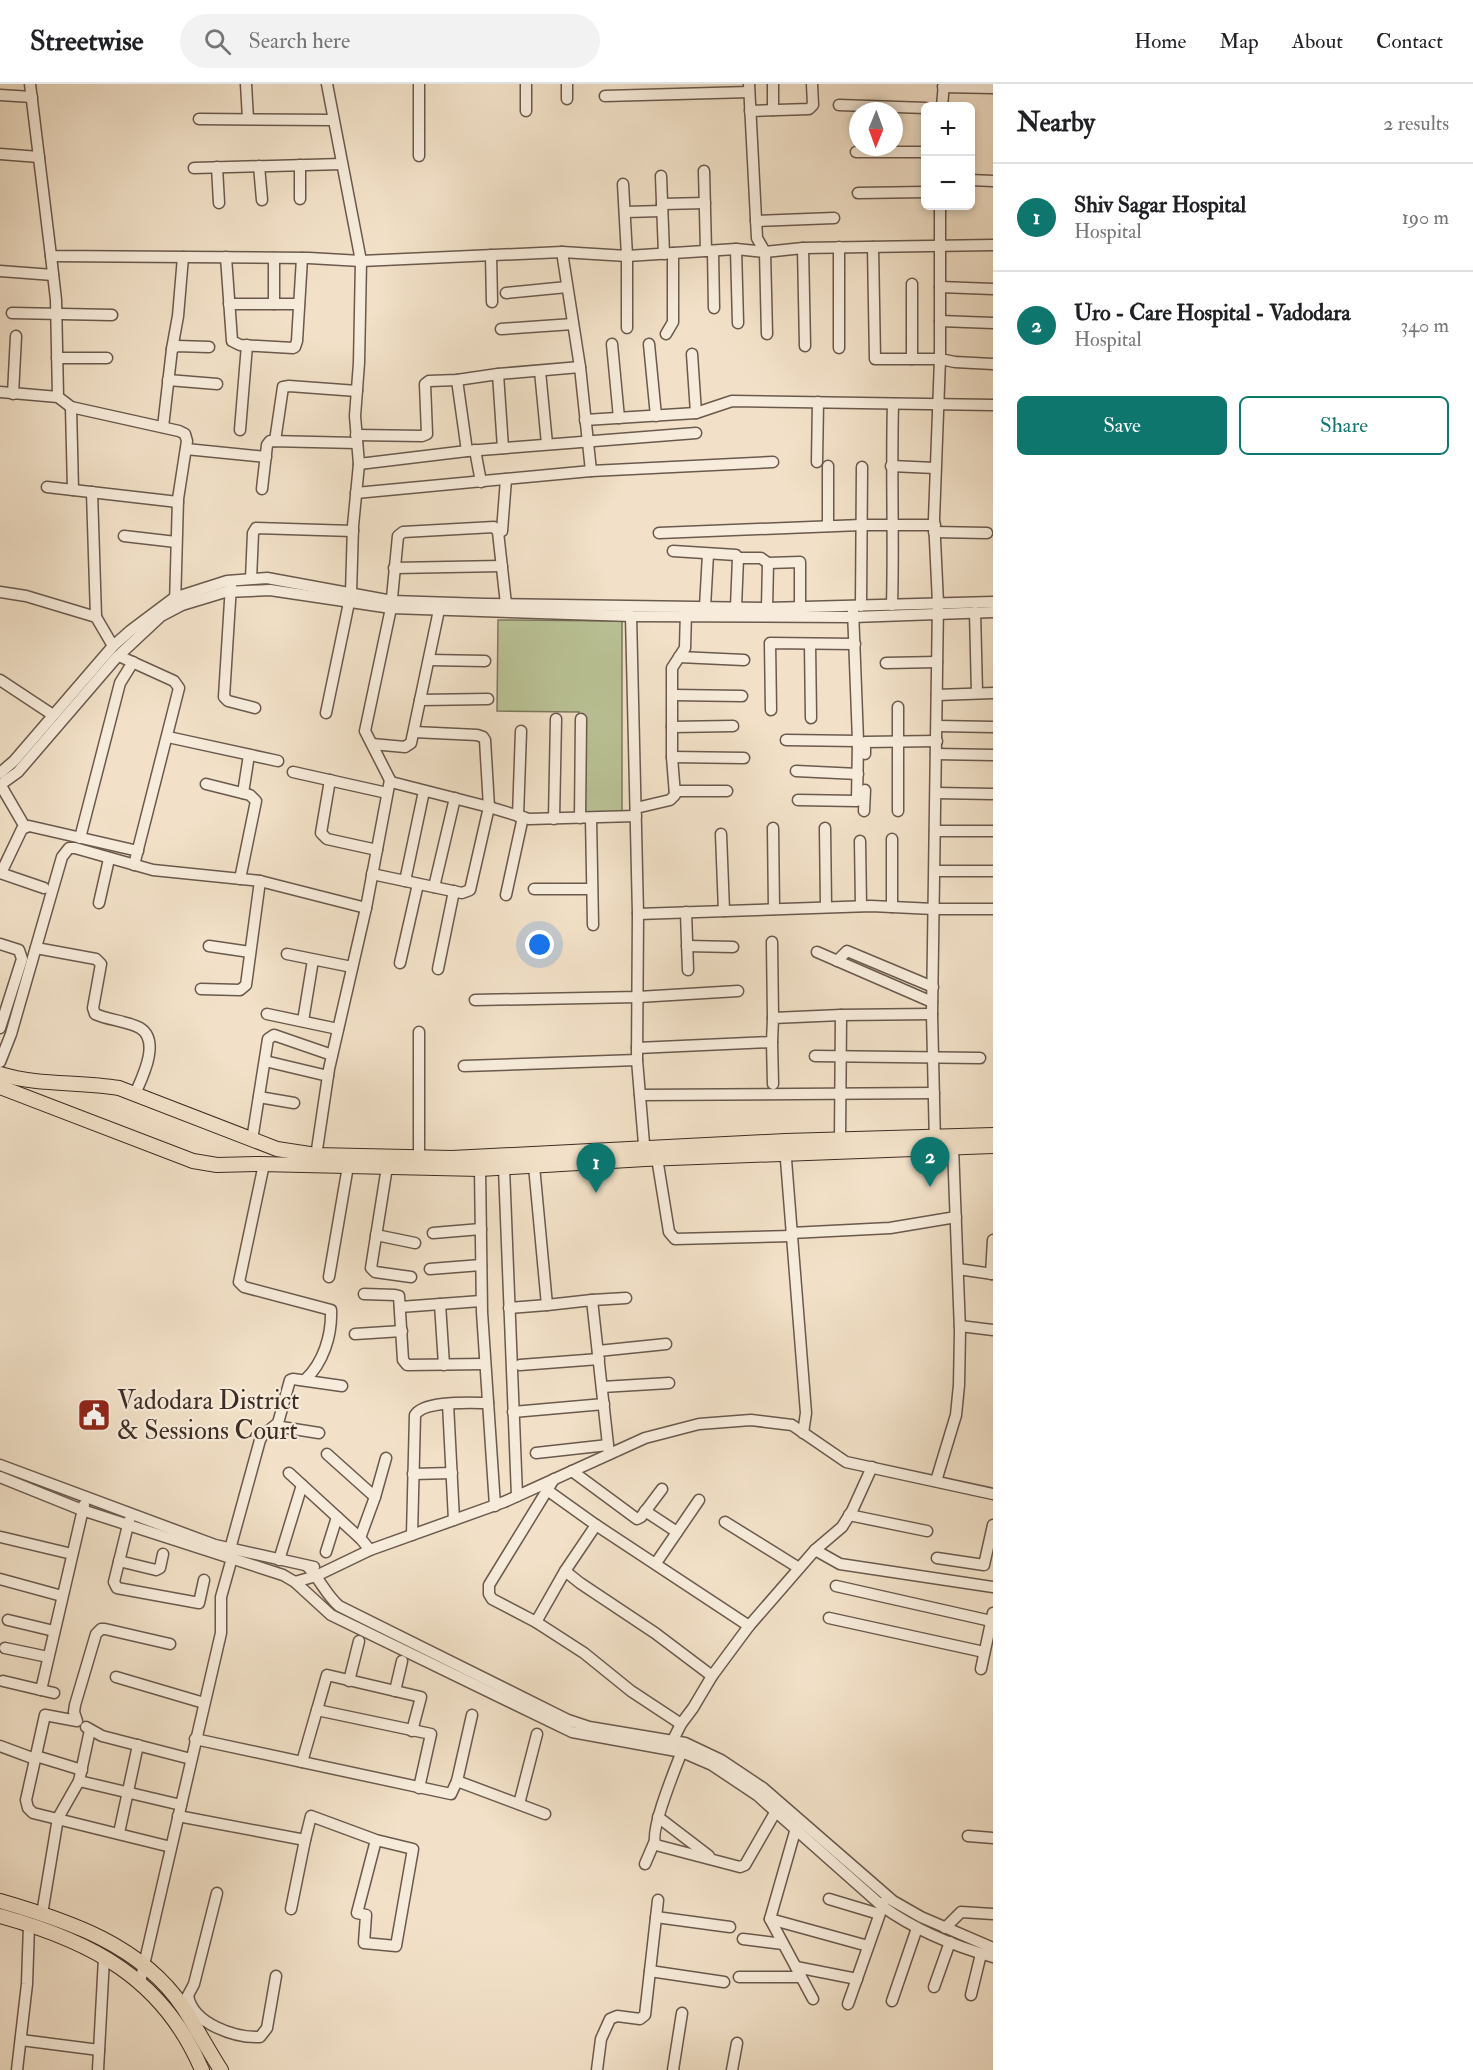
<!DOCTYPE html>
<html lang="en">
<head>
<meta charset="utf-8">
<style>
	:root { --surface:#fff; --page:#f2f2f2; --text:#202124; --muted:#757577; --line:#e0e0e0; --accent:#0f766e }
	body { margin:0; font-family:"IM FELL Double Pica",serif; background:var(--page); color:var(--text) }
	.controls { position:absolute; right:18px; top:18px; display:grid; overflow:hidden; border-radius:9px; box-shadow:0 3px 9px #0003 }
	.controls button { width:54px; height:54px; display:grid; place-items:center; padding:0; border:0; border-bottom:2px solid var(--line); background:var(--surface); color:var(--text); font:30px sans-serif }
	.compass { position:absolute; left:849px; top:18px; width:54px; height:54px; border-radius:50%; background:var(--surface); box-shadow:0 3px 9px #0003; rotate:181deg }
	.you { position:absolute; left:540px; top:861px; width:21px; height:21px; margin:-15px; border:4px solid #fff; border-radius:50%; background:#1a73e8; box-shadow:0 0 0 9px #1a73e833 }
	.badge { display:grid; place-items:center; width:39px; height:39px; border-radius:50%; background:var(--accent); color:#fff; font-size:20px; font-weight:700 }
	.pin { position:absolute; translate:-50% -50px; filter:drop-shadow(0 2px 3px #0008) }
	.pin::after { content:''; position:absolute; top:32px; width:21px; height:18px; background:inherit; clip-path:polygon(0 0,100% 0,50% 100%) }
	.list { margin:0; padding:0; list-style:none }
	h2 { display:flex; justify-content:space-between; align-items:center; height:78px; margin:0; padding:0 24px; font-size:26px }
	h2 small { font-size:20px; font-weight:400; color:var(--muted) }
	.list li { display:grid; grid-template-columns:39px 1fr auto; gap:18px; align-items:center; box-sizing:border-box; height:108px; padding:0 24px; border-top:2px solid var(--line) }
	.list b { display:block; font-size:22px; white-space:nowrap }
	.list p { margin:0; font-size:20px; white-space:nowrap; color:var(--muted) }
	.list em { font-size:20px; font-style:normal; color:var(--muted) }
	.actions { display:flex; gap:12px; padding:18px 24px }
	.actions a { flex:1; padding:14px 0; border:2px solid var(--accent); border-radius:9px; text-align:center; font-size:21px; color:var(--accent) }
	.actions .main { background:var(--accent); color:#fff }
	.icon { flex:none; width:33px; height:33px; fill:none; stroke:currentColor; stroke-width:2; stroke-linecap:round; stroke-linejoin:round }
	.map { position:relative; flex:none; width:993px; height:1986px; overflow:hidden }
	header { display:flex; align-items:center; gap:36px; box-sizing:border-box; height:84px; padding:0 30px; background:var(--surface); border-bottom:2px solid var(--line) }
	header strong { font-size:28px }
	nav { display:flex; gap:33px; margin-inline-start:auto; font-size:21px }
	.search { width:420px; height:54px; background:var(--page); display:flex; align-items:center; gap:15px; box-sizing:border-box; padding:0 21px; border-radius:33px; color:var(--muted); font-size:22px }
	main { display:flex }
	aside { flex:1; background:var(--surface) }
	.map>svg:first-child { display:block }
</style>
</head>
<body>
<header>
<strong>Streetwise</strong>
<div class="search"><svg class="icon" aria-label="search" viewBox="0 0 24 24"><circle cx="10" cy="10" r="6"/><path d="M15 15l6 6"/></svg>Search here</div>
<nav><a>Home</a><a>Map</a><a>About</a><a>Contact</a></nav>
</header>
<main>
<div class="map">
<svg width="993" height="1986" viewBox="0 0 993 1986">
	<rect width="100%" height="100%" fill="#f2e1c8"/>
	<filter id="stains"><feTurbulence type="fractalNoise" baseFrequency=".00333" numOctaves="4"/><feColorMatrix values="0 0 0 0 .2 0 0 0 0 .09 0 0 0 0 .02 0 0 0 .5 -.17"/></filter>
	<radialGradient id="worn" r=".72"><stop offset=".6" stop-color="#630" stop-opacity="0"/><stop offset="1" stop-color="#630" stop-opacity=".3"/></radialGradient>
	<polygon fill="#bac396" stroke="#7c785d" stroke-width="1.5" points="498,536 622,537 622,729 578,729 579,628 497,627"/>
	<g fill="none" stroke-linecap="round" stroke-linejoin="round">
		<defs>
			<g id="minor">
				<polyline points="30,0 51,172 309,174 361,177 562,168 627,172 736,165 765,168 803,164 993,161"/>
				<polyline points="246,0 248,35"/>
				<polyline points="419,0 419,72"/>
				<polyline points="526,0 526,27"/>
				<polyline points="567,0 567,15"/>
				<polyline points="749,0 757,154 765,168 767,250"/>
				<polyline points="773,0 773,26"/>
				<polyline points="943,3 993,4"/>
				<polyline points="0,11 32,13"/>
				<polyline points="605,12 749,8"/>
				<polyline points="839,21 926,24"/>
				<polyline points="942,22 944,0"/>
				<polyline points="750,27 809,25 813,21 812,0"/>
				<polyline points="199,35 333,36"/>
				<polyline points="856,68 926,68"/>
				<polyline points="0,70 39,73"/>
				<polyline points="300,81 300,115"/>
				<polyline points="259,82 262,116"/>
				<polyline points="217,83 219,119"/>
				<polyline points="194,84 342,80"/>
				<polyline points="704,87 706,167"/>
				<polyline points="661,92 664,170"/>
				<polyline points="970,96 993,97"/>
				<polyline points="623,100 627,172 627,244"/>
				<polyline points="858,109 926,108"/>
				<polyline points="662,120 705,119"/>
				<polyline points="625,128 662,127"/>
				<polyline points="756,137 834,134"/>
				<polyline points="873,163 875,275 940,275 955,278 993,280"/>
				<polyline points="803,164 805,262"/>
				<polyline points="736,165 738,239"/>
				<polyline points="713,167 714,224"/>
				<polyline points="562,168 580,283 591,387"/>
				<polyline points="491,171 492,218"/>
				<polyline points="51,172 56,216 58,313 71,323 179,347 185,350 187,357 178,415 175,521"/>
				<polyline points="226,173 232,257 240,261 293,264 295,263 297,257 302,174"/>
				<polyline points="274,174 274,220"/>
				<polyline points="0,187 53,191"/>
				<polyline points="940,203 993,205"/>
				<polyline points="506,209 567,203"/>
				<polyline points="229,220 299,220"/>
				<polyline points="12,229 112,231"/>
				<polyline points="940,237 993,239"/>
				<polyline points="501,245 573,240"/>
				<polyline points="666,250 673,238 673,169"/>
				<polyline points="612,260 619,334"/>
				<polyline points="649,260 656,332"/>
				<polyline points="839,264 839,163"/>
				<polyline points="172,265 178,232 183,173"/>
				<polyline points="692,270 696,329"/>
				<polyline points="57,274 107,274"/>
				<polyline points="912,275 912,200"/>
				<polyline points="540,287 547,360"/>
				<polyline points="498,290 503,364"/>
				<polyline points="168,296 217,300"/>
				<polyline points="457,296 467,367"/>
				<polyline points="0,308 58,313"/>
				<polyline points="13,310 16,252"/>
				<polyline points="71,323 73,406"/>
				<polyline points="585,336 696,329 732,317 993,321"/>
				<polyline points="163,343 172,265 177,262 209,263"/>
				<polyline points="240,346 247,261"/>
				<polyline points="356,351 422,352 427,350 425,300 429,297 457,296 498,290 580,283"/>
				<polyline points="275,357 283,303 289,302 357,307"/>
				<polyline points="186,365 266,373"/>
				<polyline points="475,366 481,398"/>
				<polyline points="817,378 818,318"/>
				<polyline points="359,380 467,367 696,349"/>
				<polyline points="828,382 828,442"/>
				<polyline points="891,382 935,384"/>
				<polyline points="47,403 178,418"/>
				<polyline points="262,405 267,361 270,357 357,359"/>
				<polyline points="92,408 96,533"/>
				<polyline points="356,409 591,387 773,378"/>
				<polyline points="502,447 506,395"/>
				<polyline points="934,448 987,449"/>
				<polyline points="659,449 861,441 935,441"/>
				<polyline points="124,452 176,458"/>
				<polyline points="673,467 736,471 738,474"/>
				<polyline points="394,484 502,482"/>
				<polyline points="251,495 253,449 256,444 353,447"/>
				<polyline points="231,501 224,613 228,617 255,624"/>
				<polyline points="0,508 26,512 96,533 113,562"/>
				<polyline points="506,520 498,448 494,443 403,448 398,452 391,524 365,647 391,698 489,723 529,735 636,732"/>
				<path d="M892 521C894 454 891 387 893 320"/>
				<polyline points="861,522 862,383"/>
				<polyline points="705,523 708,470"/>
				<polyline points="736,523 738,474 761,474 768,479 800,478 800,523"/>
				<polyline points="767,524 768,479"/>
				<polyline points="975,528 977,609"/>
				<polyline points="631,532 638,830 637,976 645,1072"/>
				<polyline points="810,560 811,634"/>
				<polyline points="119,572 174,597 179,604 134,781"/>
				<polyline points="679,573 744,576"/>
				<polyline points="429,576 485,577"/>
				<polyline points="886,579 937,578"/>
				<polyline points="0,596 53,631"/>
				<polyline points="673,611 742,612"/>
				<polyline points="937,611 993,609"/>
				<polyline points="420,616 488,615"/>
				<polyline points="771,626 770,559 855,560"/>
				<polyline points="326,629 351,509 353,442 359,380 355,332 359,279 361,177 327,0"/>
				<polyline points="937,642 993,643"/>
				<polyline points="672,643 733,642"/>
				<polyline points="168,653 278,677"/>
				<polyline points="786,656 858,657"/>
				<polyline points="372,660 405,663 411,659 439,526"/>
				<polyline points="865,670 865,658 937,657"/>
				<polyline points="936,670 993,671"/>
				<polyline points="672,673 744,674"/>
				<polyline points="796,687 858,690"/>
				<polyline points="293,688 387,709"/>
				<polyline points="0,689 14,677 113,562 130,547 174,514 227,497 267,494 392,517 485,520 767,524 993,518"/>
				<polyline points="330,696 321,749 327,755 377,766"/>
				<polyline points="0,700 25,743"/>
				<polyline points="206,700 250,711 256,717 240,795"/>
				<polyline points="0,701 18,688 116,574 161,532 182,521 225,508 270,506 391,524 631,532 853,533 993,528"/>
				<polyline points="675,707 727,707"/>
				<polyline points="243,709 249,671"/>
				<polyline points="936,709 993,710"/>
				<polyline points="798,716 857,717 858,657 853,526"/>
				<polyline points="636,724 670,716 675,711 672,673 672,584 685,564 686,527"/>
				<polyline points="864,727 865,706"/>
				<polyline points="898,727 898,623"/>
				<polyline points="518,732 521,647"/>
				<polyline points="580,734 581,635"/>
				<polyline points="591,734 593,841"/>
				<polyline points="554,735 556,635"/>
				<polyline points="773,744 774,825"/>
				<polyline points="825,744 826,823"/>
				<polyline points="935,747 993,747"/>
				<polyline points="721,750 724,827"/>
				<polyline points="80,754 120,599 133,578"/>
				<polyline points="892,755 892,823"/>
				<polyline points="860,757 861,822"/>
				<polyline points="935,787 993,787"/>
				<polyline points="0,789 44,804"/>
				<polyline points="1,789 22,745 29,742 138,767"/>
				<polyline points="372,790 462,809 470,806 489,723 485,656 483,653 477,651 414,648"/>
				<polyline points="405,797 424,707"/>
				<polyline points="434,803 455,714"/>
				<polyline points="534,805 592,805"/>
				<polyline points="506,811 523,733"/>
				<polyline points="99,819 109,775"/>
				<polyline points="686,828 688,886"/>
				<polyline points="638,830 871,822 934,825 993,825"/>
				<polyline points="772,858 773,934"/>
				<polyline points="0,860 19,866 22,875 0,944"/>
				<polyline points="209,862 250,868"/>
				<polyline points="687,862 733,863"/>
				<path d="M36 864 96 875 101 880 93 924 95 930C108 936 127 937 140 944 161 957 142 994 135 1010"/>
				<polyline points="817,868 932,918"/>
				<polyline points="287,870 352,883"/>
				<polyline points="837,877 847,867 933,903"/>
				<polyline points="400,879 418,800"/>
				<polyline points="438,885 454,807"/>
				<polyline points="201,905 240,906 246,901 260,797"/>
				<polyline points="475,916 638,913 738,907"/>
				<polyline points="267,930 338,945"/>
				<polyline points="303,937 313,876"/>
				<polyline points="419,948 419,1073"/>
				<polyline points="772,958 773,1000"/>
				<polyline points="637,964 772,958 773,934 841,931 932,930"/>
				<polyline points="815,972 980,974"/>
				<polyline points="265,977 328,992"/>
				<polyline points="0,978 11,950 62,773 69,764 75,764 153,786 260,797 366,824"/>
				<polyline points="464,982 637,976"/>
				<polyline points="640,1011 934,1009"/>
				<polyline points="259,1013 294,1019"/>
				<polyline points="840,1055 841,931"/>
				<polyline points="252,1056 268,955 274,951 332,971"/>
				<polyline points="935,1060 932,930 938,519 934,435 940,275 940,122"/>
				<polyline points="785,1063 806,1329 803,1349"/>
				<polyline points="657,1074 669,1148 675,1155 791,1152"/>
				<polyline points="315,1079 329,985 366,824 390,696"/>
				<path d="M264 1080 239 1198 244 1203 331 1226C332 1252 323 1279 305 1296"/>
				<polyline points="534,1082 547,1221 592,1216 609,1370"/>
				<polyline points="387,1083 371,1184 375,1188 411,1193"/>
				<polyline points="504,1084 517,1412"/>
				<polyline points="480,1085 482,1228 495,1422"/>
				<polyline points="433,1149 481,1145"/>
				<polyline points="791,1149 890,1144 956,1133"/>
				<polyline points="376,1151 415,1159"/>
				<polyline points="430,1185 481,1181"/>
				<polyline points="958,1185 993,1190"/>
				<polyline points="991,1190 993,1156"/>
				<polyline points="329,1193 348,1082"/>
				<polyline points="364,1210 395,1211 399,1212 403,1276 407,1281 485,1280"/>
				<polyline points="592,1216 626,1214"/>
				<polyline points="440,1220 444,1281"/>
				<polyline points="400,1223 481,1217"/>
				<polyline points="509,1224 547,1221"/>
				<polyline points="960,1242 993,1246"/>
				<polyline points="355,1250 402,1247"/>
				<polyline points="598,1267 666,1260"/>
				<polyline points="520,1281 599,1275"/>
				<polyline points="602,1303 669,1299"/>
				<polyline points="448,1320 454,1436"/>
				<polyline points="513,1328 604,1320"/>
				<polyline points="275,1342 319,1349"/>
				<polyline points="536,1369 608,1361"/>
				<polyline points="327,1370 375,1413"/>
				<polyline points="0,1381 215,1461 314,1483"/>
				<polyline points="572,1387 637,1435 641,1433 662,1405"/>
				<polyline points="289,1389 361,1455 370,1466"/>
				<polyline points="413,1390 452,1389"/>
				<path d="M0 1393 82 1426 283 1491 295 1498 331 1531 572 1648 682 1668 712 1681 757 1711 882 1822C915 1846 954 1862 993 1873"/>
				<polyline points="554,1395 489,1501 489,1510 492,1515 536,1538 584,1569 631,1607 681,1640"/>
				<polyline points="936,1397 956,1331 959,1301 960,1247 953,1063"/>
				<polyline points="547,1406 596,1441"/>
				<polyline points="645,1427 677,1448"/>
				<polyline points="849,1431 927,1447"/>
				<polyline points="129,1437 114,1498 117,1504 199,1519 204,1496"/>
				<polyline points="725,1438 799,1484"/>
				<path d="M412 1451 415 1331C424 1316 471 1319 488 1319"/>
				<polyline points="1,1453 72,1470"/>
				<polyline points="360,1454 375,1413 386,1374"/>
				<polyline points="230,1465 260,1356 263,1351 278,1339 290,1296 293,1295 342,1302"/>
				<polyline points="815,1466 840,1480 993,1503"/>
				<polyline points="326,1468 337,1433"/>
				<polyline points="937,1474 984,1481 993,1441"/>
				<polyline points="279,1476 302,1401"/>
				<polyline points="119,1477 156,1486 160,1484 163,1470"/>
				<polyline points="656,1479 699,1416"/>
				<path d="M308 1483C320 1495 326 1511 339 1522L568 1636 589 1643 685 1659 721 1676 763 1704 893 1817 921 1833 993 1864"/>
				<polyline points="565,1487 580,1499 655,1549 712,1592"/>
				<polyline points="0,1495 62,1512"/>
				<polyline points="295,1498 316,1492 370,1466 504,1418 645,1354 699,1340 751,1336 792,1341 846,1378 993,1410"/>
				<polyline points="836,1502 991,1537"/>
				<polyline points="829,1534 984,1568"/>
				<polyline points="8,1536 54,1547"/>
				<polyline points="536,1538 565,1487 596,1441 749,1542"/>
				<polyline points="170,1560 105,1545 101,1545 96,1550 75,1621 74,1628 77,1637 45,1631 26,1716 28,1724 33,1729 171,1763"/>
				<polyline points="5,1564 48,1573"/>
				<polyline points="981,1585 993,1529"/>
				<polyline points="116,1593 204,1619"/>
				<polyline points="3,1597 41,1606"/>
				<polyline points="349,1597 359,1557"/>
				<polyline points="395,1607 402,1577"/>
				<polyline points="54,1609 41,1606 84,1421"/>
				<polyline points="317,1626 327,1591 421,1613 412,1647"/>
				<polyline points="86,1643 102,1652 191,1675"/>
				<polyline points="195,1655 451,1710 457,1697 545,1730"/>
				<polyline points="673,1656 681,1640 693,1624 712,1592 749,1542 815,1466 842,1443 852,1427 872,1383"/>
				<polyline points="0,1662 35,1675"/>
				<path d="M684 1662C678 1678 648 1749 656 1761L740 1783 745 1781 776 1727"/>
				<polyline points="36,1672 82,1686"/>
				<polyline points="302,1678 317,1626 431,1650 419,1704"/>
				<polyline points="79,1697 181,1721"/>
				<polyline points="457,1697 472,1631"/>
				<polyline points="519,1720 537,1650"/>
				<polyline points="178,1732 305,1756 311,1732 376,1756 413,1765 396,1862 364,1859 366,1831 357,1829 376,1756"/>
				<polyline points="658,1733 709,1772"/>
				<polyline points="796,1744 770,1835 868,1862"/>
				<polyline points="119,1749 138,1661"/>
				<polyline points="968,1752 993,1754"/>
				<polyline points="645,1780 654,1759"/>
				<polyline points="829,1815 879,1830"/>
				<polyline points="291,1825 305,1756"/>
				<polyline points="42,1830 58,1734 79,1697 90,1646"/>
				<polyline points="656,1833 730,1843"/>
				<polyline points="770,1835 813,1915"/>
				<polyline points="945,1844 961,1828 993,1830"/>
				<polyline points="743,1855 783,1860"/>
				<polyline points="796,1883 857,1895"/>
				<polyline points="650,1887 724,1898"/>
				<polyline points="739,1893 801,1893"/>
				<polyline points="140,1898 221,1549 221,1513 232,1474"/>
				<polyline points="934,1903 950,1858"/>
				<polyline points="971,1911 981,1870"/>
				<path d="M188 1912C193 1940 235 1954 260 1953L267 1944 276 1892"/>
				<polyline points="185,1917 194,1900 217,1809"/>
				<polyline points="892,1917 917,1844"/>
				<polyline points="848,1920 884,1818"/>
				<polyline points="21,1956 99,1966"/>
				<polyline points="17,1986 27,1900 29,1841"/>
				<polyline points="98,1986 104,1874"/>
				<polyline points="597,1986 601,1955 610,1935 617,1932 640,1935 645,1931 658,1816"/>
				<polyline points="673,1986 682,1929"/>
				<polyline points="732,1986 737,1959"/>
			</g>
			<g id="major">
				<path d="M0 990C39 1002 79 997 119 1004L277 1065 316 1071 452 1074 785 1057 993 1051"/>
				<polyline points="0,1003 193,1077 217,1081 259,1080 480,1085 645,1075 993,1062"/>
				<path d="M0 1817C69 1837 141 1861 183 1923 196 1943 208 1966 221 1986"/>
				<path d="M0 1832C91 1857 163 1894 202 1986"/>
			</g>
		</defs>
		<use href="#minor" stroke="#6a594d" stroke-width="13"/>
		<use href="#major" stroke="#3d2c24" stroke-width="16"/>
		<use href="#minor" stroke="#f7ecdb" stroke-width="10"/>
		<use href="#major" stroke="#f2e1c8" stroke-width="14"/>
	</g>
	<defs>
		<symbol id="civic-square" viewBox="-11 -11 22 22"><rect x="-9" y="-9" width="18" height="18" rx="4" fill="#8f2418" stroke="#f7ecdb"/><path d="M-.6-6.5H3V-4.5H.6V-3L4-1V1h2V6H-6V1h2V-1L-.6-3ZM-1.2 2.5V6h2.4V2.5Z" fill="#fff"/></symbol>
	</defs>
	<g fill-rule="evenodd">
		<use href="#civic-square" x="75" y="1312" width="38" height="38"/>
	</g>
	<g text-anchor="middle" stroke-width="4.5" stroke-linejoin="round" paint-order="stroke">
		<g font-size="26" fill="#3d2c24" stroke="#f7ecdb" text-anchor="start">
			<text x="117" y="1325">Vadodara District<tspan x="117" dy="30">&amp; Sessions Court</tspan></text>
		</g>
	</g>
	<rect width="100%" height="100%" filter="url(#stains)"/>
	<rect width="100%" height="100%" fill="url(#worn)"/>
</svg>
<div class="controls">
<button>+</button>
<button>−</button>
</div>
<svg class="compass" viewBox="-18 -18 36 36"><path d="M0-13l5 13h-10z" fill="#e53935"/><path d="M0 13l5-13h-10z" fill="#757577"/></svg>
<div class="you"></div>
<div class="pin badge" style="left:596px;top:1109px">1</div>
<div class="pin badge" style="left:930px;top:1103px">2</div>
</div>
<aside>
<h2>Nearby<small>2 results</small></h2>
<ul class="list">
<li><span class="badge">1</span><div><b>Shiv Sagar Hospital</b><p>Hospital</p></div><em>190 m</em></li>
<li><span class="badge">2</span><div><b>Uro - Care Hospital - Vadodara</b><p>Hospital</p></div><em>340 m</em></li>
</ul>
<div class="actions"><a class="main">Save</a><a>Share</a></div>
</aside>
</main>
</body>
</html>
